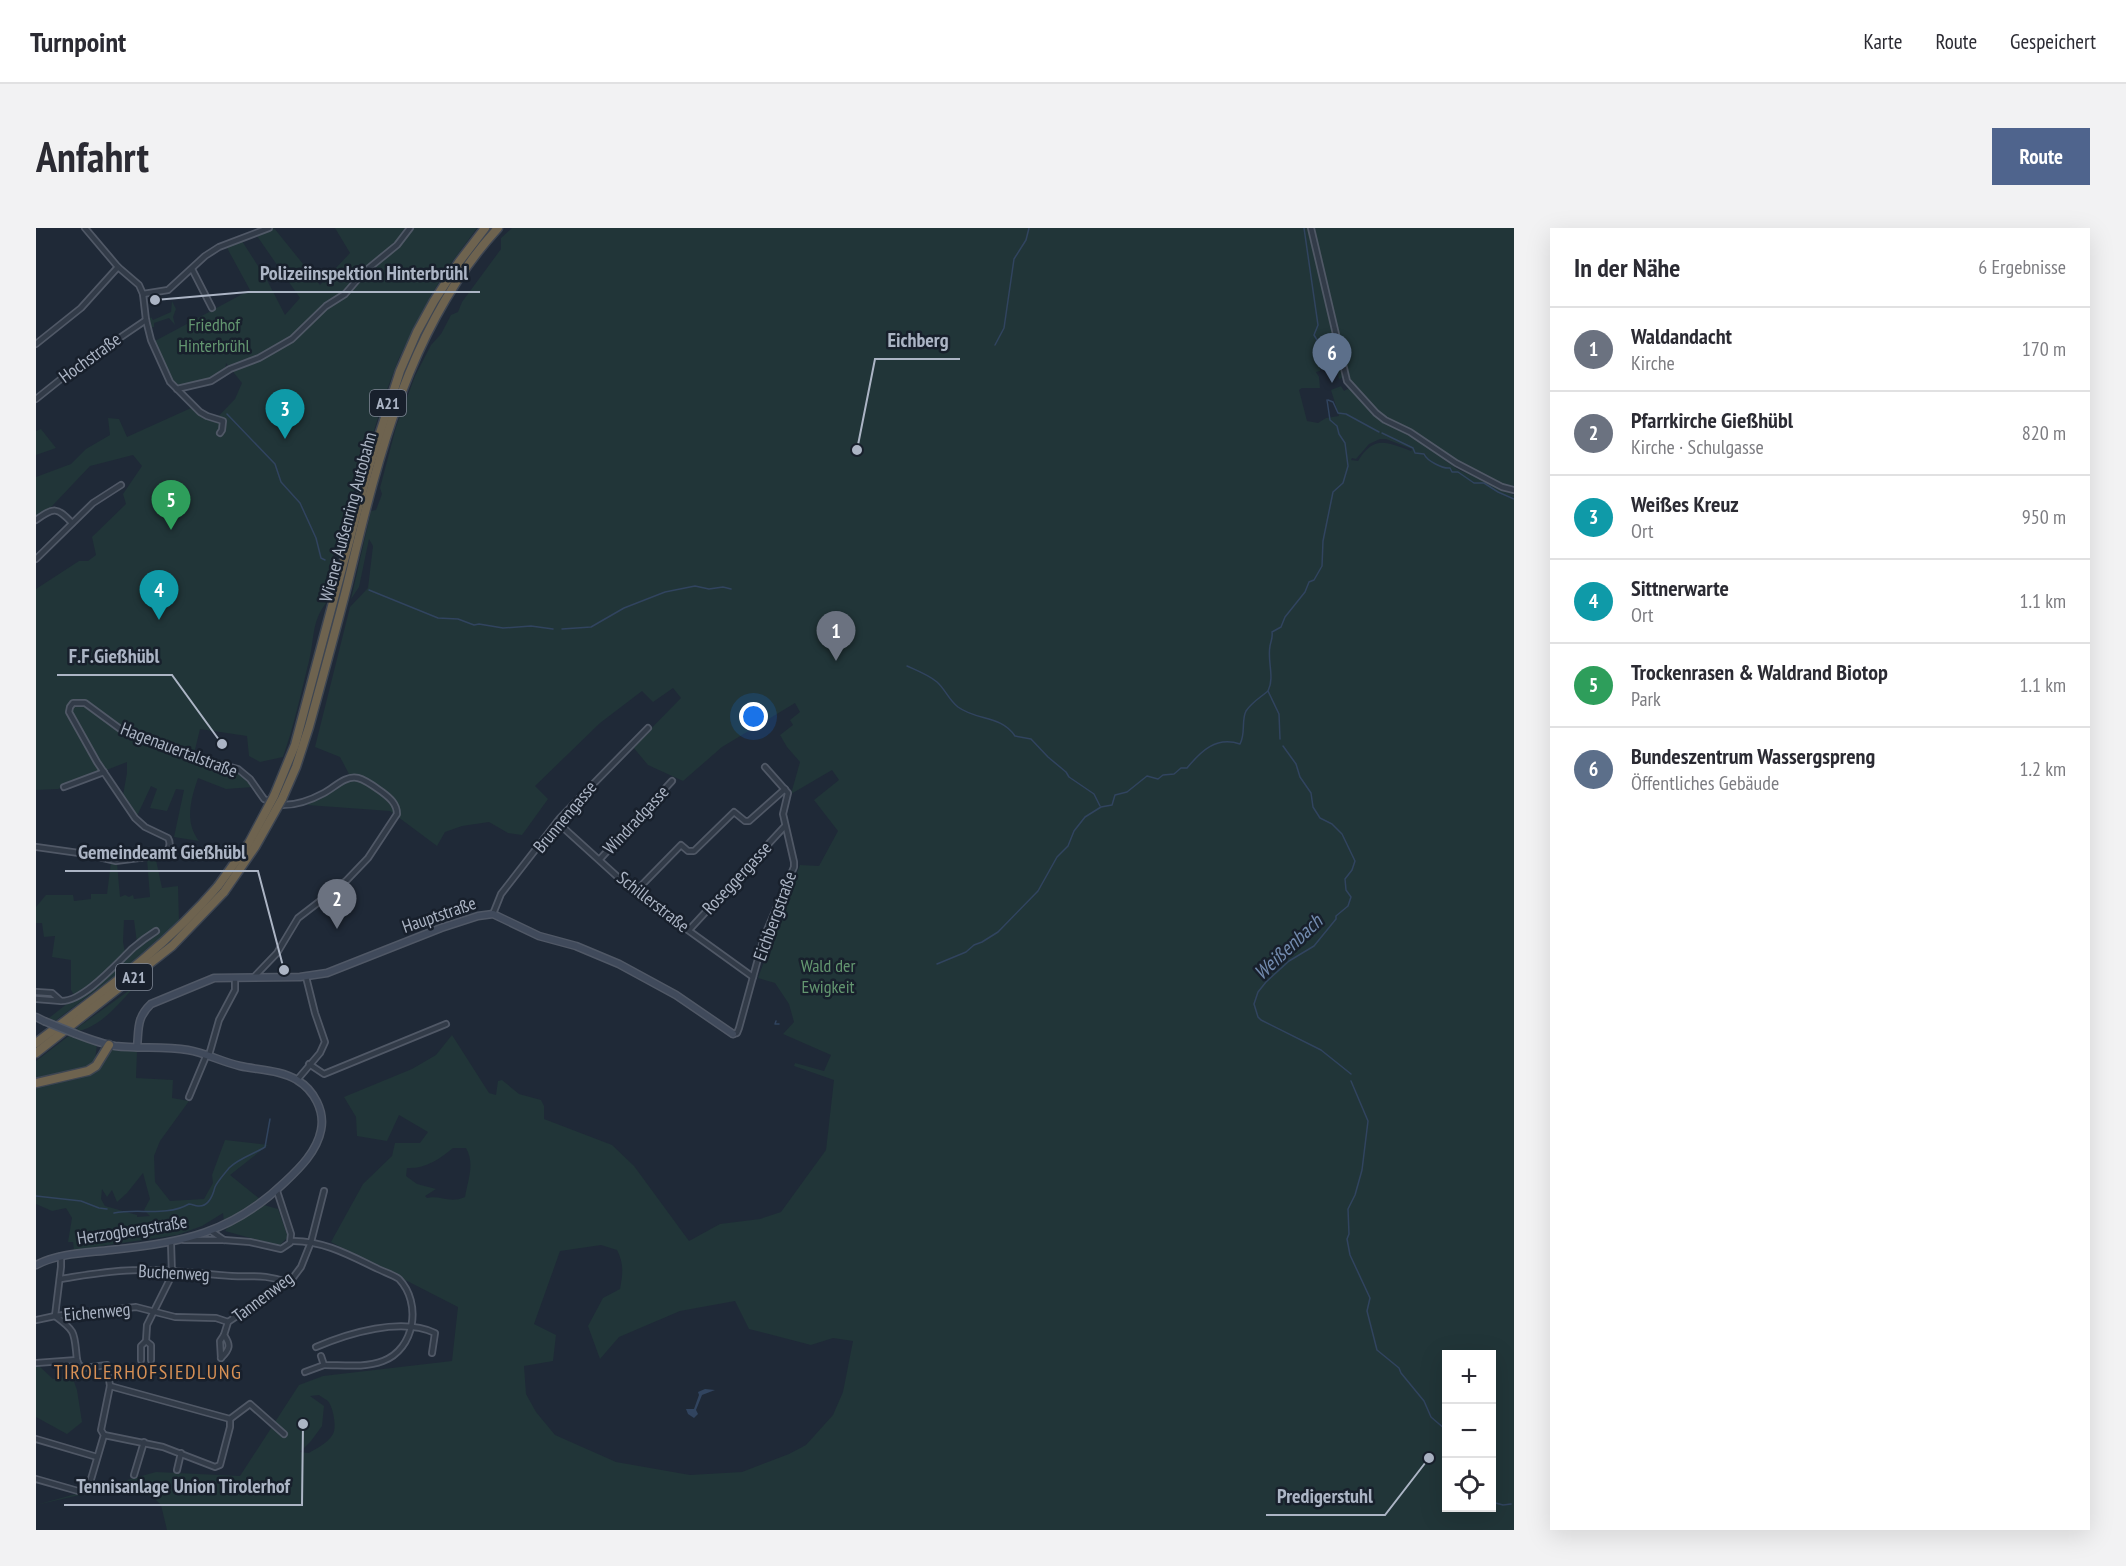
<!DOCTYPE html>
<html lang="de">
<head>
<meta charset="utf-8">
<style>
	:root { --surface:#fff; --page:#f2f2f3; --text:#2b2b33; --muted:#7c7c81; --line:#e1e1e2; --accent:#4f648d }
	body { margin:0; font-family:"PT Sans Narrow",sans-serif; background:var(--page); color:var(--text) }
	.controls { position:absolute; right:18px; bottom:18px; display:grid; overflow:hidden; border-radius:0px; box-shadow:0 6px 24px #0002 }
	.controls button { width:54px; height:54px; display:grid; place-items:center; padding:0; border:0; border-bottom:2px solid var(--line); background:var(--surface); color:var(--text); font:30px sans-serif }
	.you { position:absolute; left:718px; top:489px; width:21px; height:21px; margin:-15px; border:4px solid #fff; border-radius:50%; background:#1a73e8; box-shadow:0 0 0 9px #1a73e833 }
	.badge { display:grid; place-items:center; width:39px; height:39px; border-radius:50%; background:var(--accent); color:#fff; font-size:20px; font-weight:700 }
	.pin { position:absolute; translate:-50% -50px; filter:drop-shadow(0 2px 3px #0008) }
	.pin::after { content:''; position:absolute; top:32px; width:21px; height:18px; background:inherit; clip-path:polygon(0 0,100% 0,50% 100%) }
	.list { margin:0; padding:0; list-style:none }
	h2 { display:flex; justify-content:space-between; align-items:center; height:78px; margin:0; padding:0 24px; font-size:26px }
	h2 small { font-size:20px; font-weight:400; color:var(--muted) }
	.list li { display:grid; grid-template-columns:39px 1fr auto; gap:18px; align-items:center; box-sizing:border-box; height:84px; padding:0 24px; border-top:2px solid var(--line) }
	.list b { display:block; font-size:22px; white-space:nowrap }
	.list p { margin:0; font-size:20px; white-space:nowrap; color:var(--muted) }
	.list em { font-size:20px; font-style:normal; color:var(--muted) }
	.icon { flex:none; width:33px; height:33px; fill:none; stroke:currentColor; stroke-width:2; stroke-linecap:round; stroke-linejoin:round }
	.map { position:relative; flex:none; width:1478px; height:1302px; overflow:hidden; border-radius:0px }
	header { display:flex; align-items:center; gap:36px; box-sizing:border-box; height:84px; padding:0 30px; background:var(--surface); border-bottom:2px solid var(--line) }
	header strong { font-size:28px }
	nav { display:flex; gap:33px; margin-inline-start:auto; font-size:21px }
	.intro { display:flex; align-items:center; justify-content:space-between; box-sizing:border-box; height:144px; padding:0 36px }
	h1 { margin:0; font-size:42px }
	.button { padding:15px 27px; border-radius:0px; background:var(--accent); color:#fff; font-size:21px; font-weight:700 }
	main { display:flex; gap:36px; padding:0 36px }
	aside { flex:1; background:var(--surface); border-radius:0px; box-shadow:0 6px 24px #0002 }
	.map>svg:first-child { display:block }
</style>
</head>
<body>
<header>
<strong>Turnpoint</strong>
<nav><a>Karte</a><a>Route</a><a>Gespeichert</a></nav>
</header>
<div class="intro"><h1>Anfahrt</h1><a class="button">Route</a></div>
<main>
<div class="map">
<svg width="1478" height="1302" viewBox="0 0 1478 1302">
	<rect width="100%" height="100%" fill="#1f2937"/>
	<g fill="#213538" fill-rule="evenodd">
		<path d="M238 0 284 57 314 25 299 0H441L411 41 394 69 363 130 349 167 324 248 307 292 288 361 290 375C275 395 279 410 273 433 265 465 258 498 247 529L224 534 213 528 211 508 164 501 157 530 202 544 217 559 190 561 162 550C155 571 148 594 163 613L138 609 148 562 140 561 131 583 114 580 121 561 115 558 101 588 87 567 91 545V534L22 561 0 562V361L43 333H52L60 327 56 309 90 276 87 266 106 238 97 227 54 238 0 295V249L35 236 50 221 74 207 72 190 83 191 91 209 155 180 177 194 199 171 206 155 190 135 189 144 184 148 141 158 131 145 119 113 214 62 190 18 201 13H206L231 52 249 87 264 70 221 8Z"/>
		<path d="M476 0H1478V264L1462 259 1464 262 1478 267V1302H131L125 1277 118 1270 96 1260 70 1261 0 1277 120 1244 204 1248 263 1157 287 1148 416 1133 422 1079 295 1014 327 956 356 928 359 915H384L392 904 363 887 351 913 321 908 320 889 308 869 376 841 400 827 416 807 453 865 460 867 462 853 466 852 483 866 505 872 508 878V891L576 917 598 938 653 1013 684 996 724 991 745 984 790 922 798 852 758 838 759 835 788 843 795 827 747 806 758 794 753 776 739 755 722 750 764 637 783 638 802 603 778 572 803 552 796 542 755 566 764 534 751 519 744 507 757 497 754 492 764 484 759 475 686 519 647 553 612 537 597 519 645 470 637 460 617 474 606 463 564 495 499 558 512 571 486 607 472 605 453 594 426 598 409 604 401 618 354 583 271 577 311 554 313 546 304 529 279 519 314 379 332 360 337 318 333 311 323 359 315 371 335 283 340 282 346 266 344 260 360 199 379 148 395 117 405 106 415 87 422 84 426 74 465 21V10ZM1289 115 1299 130 1303 151 1311 148 1340 185 1385 213 1343 190 1313 160 1308 163 1305 158 1295 162 1303 188 1290 190 1282 195 1271 193 1263 162 1266 160H1284L1283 149 1280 144 1284 143V116ZM1344 211H1350L1376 221 1375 223C1350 214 1338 207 1322 233L1315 232 1316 230 1320 231 1333 216ZM1408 229 1443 248V251L1421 241 1407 231ZM417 920H430C439 935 432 952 429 969 414 976 404 967 391 970L389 968 400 961 381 956 370 948 371 940C389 941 404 931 417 920ZM565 1017 581 1022C588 1036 587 1045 584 1061L567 1070 552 1098 564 1131 583 1109 644 1083 699 1073 713 1101 775 1117 797 1110 817 1113 807 1164 797 1187 770 1217 753 1226 706 1244 654 1247 580 1234 519 1207 500 1184 490 1166 488 1138 517 1133 520 1107 498 1096 524 1023ZM1410 1126H1456V1280H1410ZM283 1167C284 1168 291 1172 292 1173 297 1179 301 1199 297 1206 292 1215 281 1220 273 1225L264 1224 275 1213 286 1198 288 1178 274 1168Z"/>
		<polygon points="136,73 140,81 137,89 139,97 133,90 118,95 118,99 114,100 113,92 115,89 117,92 135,84"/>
		<polygon points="5,201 20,220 0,227 0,203"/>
		<path d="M111 631 120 632 126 660 142 658 143 694 109 725 19 793 13 790 55 757 38 767 35 762V732L16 729 19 708 8 709 6 695H0V679L10 667H37L38 673 55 671V666H71L75 634 81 635 84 669 89 667 93 669 97 667 98 671 114 669ZM88 692H98L101 715 116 708 99 723 89 725 87 714Z"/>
		<path d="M98 759C83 776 64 799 42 803L41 800Z"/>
		<polygon points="34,807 61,817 59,832 52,840 0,852 0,833"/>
		<path d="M73 821 101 823 100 850 137 852 136 870 153 873 124 913 118 928 119 954 134 973 168 971 177 955 176 947 189 912 232 917 194 947 225 972 188 994 187 985 166 998 141 1007 38 1022 37 1014H32L36 990 30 980 16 983 0 976V859L41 851 53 846ZM107 945 114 971 108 982 114 988 101 989V987L69 978 65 971 66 961 71 969 76 962 81 974 91 965Z"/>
		<polygon points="228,977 242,981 252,1009 243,1018 189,1003 193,998"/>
		<polygon points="0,1138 3,1138 17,1151 36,1148 41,1162 46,1194 31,1206 0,1189"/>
	</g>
	<polygon fill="#31445f" points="669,1161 679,1162 666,1167 660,1182 662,1186 658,1190 652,1186 650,1181 658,1181 663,1167 662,1164"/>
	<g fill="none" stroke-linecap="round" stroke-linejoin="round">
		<g stroke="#31445f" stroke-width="1.5">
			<polyline points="1268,0 1282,97 1278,107 1281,112 1280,115"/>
			<polyline points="959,117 968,100 978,31 990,12 993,0"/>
			<polyline points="1292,172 1297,174 1302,185 1310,186 1343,204"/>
			<polyline points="191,186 239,236 245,254 264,275 280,310 285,330 289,332"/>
			<path d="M1346 205 1377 220 1379 225 1388 226C1391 233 1407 241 1414 240L1416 244H1422L1438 255H1448L1462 264 1478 271"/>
			<polyline points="333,362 402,390 422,391 438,397 443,396 467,400 495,398 517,401"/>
			<polyline points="526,401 555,399 588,380 629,364 659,358 673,361 687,359 695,361"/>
			<path d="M871 438C880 442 893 447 901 454 909 461 913 472 922 479 941 493 965 487 979 508L995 511 1012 529 1030 544 1033 549 1058 566 1064 578"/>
			<path d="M1244 511 1243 486 1232 463C1239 449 1231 433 1234 418 1235 412 1237 410 1236 404L1245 399 1249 389 1269 364 1273 354 1278 352 1286 338 1287 313 1297 264 1307 255 1312 238 1309 215 1303 206 1301 198 1294 192 1291 172"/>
			<polyline points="1247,518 1260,536 1264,549 1275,565 1277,579 1284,590 1296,596 1306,606 1319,633 1316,642 1309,651 1310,662 1315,669 1312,678 1300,688 1300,691 1278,718 1253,733 1230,754 1222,764 1218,776 1222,789 1225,792 1285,822 1315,846"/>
			<path d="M901 736 930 724 938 717 946 714 962 704 1002 663 1021 629 1032 618 1038 603 1049 589 1065 579 1076 577 1079 567 1091 564 1111 548 1122 551 1127 547 1138 546 1145 540H1151C1165 523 1180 508 1204 516 1210 505 1205 493 1210 483 1216 474 1225 469 1232 463"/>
			<polyline points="740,793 739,796 743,796"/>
			<polyline points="1315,853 1332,893 1326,942 1319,967 1312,981 1313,1006 1311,1011 1314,1027 1334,1070 1331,1083 1341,1122 1363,1140 1365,1145 1388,1173 1395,1189 1410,1202"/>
			<polyline points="0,968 45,973 63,980 71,981"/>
			<path d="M78 985C102 980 130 989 153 976 156 976 159 978 162 978 173 979 177 967 179 959 181 954 189 945 193 940 203 930 218 926 229 919L234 891"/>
			<polyline points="1456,1274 1467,1277 1475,1276"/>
		</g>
		<defs>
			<g id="street">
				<polyline points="49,0 82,39 103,57 107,66 110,92 115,112 134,154 164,184 171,188 187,193 186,202 184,205"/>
				<polyline points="1275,0 1311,153 1340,185 1349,192 1374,204 1420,235 1466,259 1478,262"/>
				<polyline points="156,41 176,80"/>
				<polyline points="107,66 132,62 169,28 183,19 233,0"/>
				<polyline points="0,116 45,80 82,39"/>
				<polyline points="141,161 175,153 194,141 223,130 256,111 290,78 309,66 328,44 361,17 374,0"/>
				<polyline points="0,171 35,143 110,92"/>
				<path d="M0 292C18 279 21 279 36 295"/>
				<polyline points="0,331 57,275 85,257"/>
				<polyline points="28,559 68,544"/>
				<polyline points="521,594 595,661 717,749"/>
				<path d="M0 619 50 626 80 633 126 627C132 623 136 617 132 610L109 599 99 590 61 534 33 484 34 479 37 475H49L87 503 153 528 202 541 214 551 228 571 235 574"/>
				<polyline points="564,631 636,553"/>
				<polyline points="599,664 645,617 652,623 658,623 698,584 709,593 713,593 749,561"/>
				<polyline points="457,686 465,666 524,590 612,500"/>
				<polyline points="653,702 749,598"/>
				<path d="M219 748 241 725 262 690 310 653 332 630 361 586C361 576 354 570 346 564 339 559 330 552 322 550 309 547 298 560 288 565 275 572 258 578 243 577"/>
				<polyline points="0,764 16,765 25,773 0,771"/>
				<path d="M25 773C47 774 81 735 97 720 104 714 112 708 120 703"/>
				<polyline points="697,806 701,805 703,800 728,709 758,639 758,634 747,586 752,565 729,539"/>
				<polyline points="173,827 183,792 199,762 199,750"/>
				<polyline points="273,836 288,846 410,796"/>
				<polyline points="261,852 284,825 289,814 279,785 270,749"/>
				<polyline points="153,869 171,826"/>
				<polyline points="175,1003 188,1012"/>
				<polyline points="148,1012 188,1012 214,1014 245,1021 254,1015 255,1006 241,963"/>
				<path d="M255 1013C287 1012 315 1028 342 1041 348 1044 358 1047 363 1051 386 1075 379 1121 347 1133 329 1140 307 1137 288 1137L285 1128"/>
				<path d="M25 1028V1039L19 1088C41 1104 38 1105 41 1132"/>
				<path d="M24 1051C50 1047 76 1042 103 1042 134 1041 165 1046 196 1048 218 1049 228 1046 251 1054"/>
				<polyline points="0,1092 19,1088 100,1079 139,1089 180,1090 192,1094"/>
				<path d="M280 1119C313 1105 365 1089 399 1105L396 1125"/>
				<path d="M185 1130C194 1121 195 1117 188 1107L192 1094 256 1051 265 1039 275 1014 288 963"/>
				<polyline points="185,1130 184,1113 188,1107"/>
				<polyline points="105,1132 105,1118 110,1113"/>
				<polyline points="115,1132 115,1117 110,1113 111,1097 136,1047 135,1015"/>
				<polyline points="0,1135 41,1132"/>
				<polyline points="269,1144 288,1137"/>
				<polyline points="74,1158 194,1191 214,1176 248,1206"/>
				<polyline points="68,1207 127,1219 179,1239 184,1237 194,1199 194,1191"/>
				<polyline points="0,1211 61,1229"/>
				<polyline points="141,1242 145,1225"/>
				<polyline points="98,1247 108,1214"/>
				<polyline points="0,1251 42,1263 46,1263 53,1258 68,1207 65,1202 74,1158 71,1137 48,1140 43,1137 41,1132"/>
			</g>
			<g id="secondary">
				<polyline points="0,789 8,793"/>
				<path d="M101 819C103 802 100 790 115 776L178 750 264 749 291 745 405 700 442 688 457 686 503 708 540 718 583 736 640 767 697 806"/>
				<path d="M0 1037C23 1025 50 1025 75 1022 146 1015 196 1005 249 954 264 940 281 923 285 902 289 883 278 862 261 852 245 842 222 842 204 838 186 834 170 825 152 822 128 818 103 821 79 818 66 816 53 811 40 806"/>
			</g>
			<g id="highway">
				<polyline points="238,568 259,517 333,239 364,143 381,104 398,73 423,34 449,0"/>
				<path d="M246 571 260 539 273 499C286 452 299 405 311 358 341 233 372 98 462 0"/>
				<path d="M0 815C64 766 129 720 182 658"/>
				<polyline points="0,825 136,718 188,664"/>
				<polyline points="0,855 52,843 60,838 73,817"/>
			</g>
		</defs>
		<use href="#street" stroke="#505866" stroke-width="8"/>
		<use href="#secondary" stroke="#505866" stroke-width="9"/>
		<use href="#highway" stroke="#3d4552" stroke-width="11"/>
		<use href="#street" stroke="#323b48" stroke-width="4.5"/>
		<use href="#secondary" stroke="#404a5b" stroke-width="6"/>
		<use href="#highway" stroke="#6e634f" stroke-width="8"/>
		<defs>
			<polyline id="secondary-bridge" points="8,793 40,806"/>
			<g id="highway-bridge">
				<polyline points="182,658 213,615 238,568"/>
				<polyline points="188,664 219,619 246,571"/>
			</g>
		</defs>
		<use href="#secondary-bridge" stroke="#505866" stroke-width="9" stroke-linecap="butt"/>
		<use href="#highway-bridge" stroke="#3d4552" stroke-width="11" stroke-linecap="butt"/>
		<use href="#secondary-bridge" stroke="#404a5b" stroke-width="6"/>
		<use href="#highway-bridge" stroke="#6e634f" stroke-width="8"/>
	</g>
	<g text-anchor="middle" stroke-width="5" stroke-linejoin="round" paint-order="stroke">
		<g fill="#18202c" stroke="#808897" stroke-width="1.5">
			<rect x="334" y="162" width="36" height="26" rx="4.5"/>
			<rect x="80" y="736" width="36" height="26" rx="4.5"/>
		</g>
		<g font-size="16" font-weight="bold" fill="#acb5c5">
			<text x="352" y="181">A21</text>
			<text x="98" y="755">A21</text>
		</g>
		<g font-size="18" fill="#639670" stroke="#18202c">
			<text x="178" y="103">Friedhof<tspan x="178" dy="21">Hinterbrühl</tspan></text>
			<text x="792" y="744">Wald der<tspan x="792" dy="21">Ewigkeit</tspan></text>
		</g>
		<g font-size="18" fill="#acb5c5" stroke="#18202c">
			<text transform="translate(54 130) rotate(-36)" y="6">Hochstraße</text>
			<text transform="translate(312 289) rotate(-75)" y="6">Wiener Außenring Autobahn</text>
			<text transform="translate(143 522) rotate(21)" y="6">Hagenauertalstraße</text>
			<text transform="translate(529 589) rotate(-50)" y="6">Brunnengasse</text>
			<text transform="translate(600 592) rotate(-47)" y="6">Windradgasse</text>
			<text transform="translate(701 650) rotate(-47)" y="6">Roseggergasse</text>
			<text transform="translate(617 674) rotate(38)" y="6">Schillerstraße</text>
			<text transform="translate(403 687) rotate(-19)" y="6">Hauptstraße</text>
			<text transform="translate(739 688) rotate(-70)" y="6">Eichbergstraße</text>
			<text transform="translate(96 1002) rotate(-9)" y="6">Herzogbergstraße</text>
			<text transform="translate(138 1045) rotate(3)" y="6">Buchenweg</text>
			<text transform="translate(227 1069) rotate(-37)" y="6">Tannenweg</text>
			<text transform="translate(61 1084) rotate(-5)" y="6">Eichenweg</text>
		</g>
		<g font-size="20" font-style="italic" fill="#738baf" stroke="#18202c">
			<text transform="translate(1252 719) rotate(-43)" y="7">Weißenbach</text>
		</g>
		<g font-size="20" letter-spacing="1.5" fill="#d79055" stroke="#18202c">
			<text x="112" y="1151">TIROLERHOFSIEDLUNG</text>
		</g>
	</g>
	<path fill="none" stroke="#acb5c5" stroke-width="2" d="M119 72L212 64H444M821 222L839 131H924M186 516L136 447H21M248 742L222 643H29M267 1196L266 1277H28M1393 1230L1349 1287H1230"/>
	<g fill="#acb5c5" stroke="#18202c" stroke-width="2">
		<circle cx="119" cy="72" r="6"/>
		<circle cx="821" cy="222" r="6"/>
		<circle cx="186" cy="516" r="6"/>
		<circle cx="248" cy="742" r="6"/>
		<circle cx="267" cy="1196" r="6"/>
		<circle cx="1393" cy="1230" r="6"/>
	</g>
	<g font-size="20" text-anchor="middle" font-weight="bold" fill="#acb5c5" stroke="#18202c" stroke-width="5" stroke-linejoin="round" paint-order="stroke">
		<text x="328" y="52">Polizeiinspektion Hinterbrühl</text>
		<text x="882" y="119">Eichberg</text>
		<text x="78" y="435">F.F.Gießhübl</text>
		<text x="126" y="631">Gemeindeamt Gießhübl</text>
		<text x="147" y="1265">Tennisanlage Union Tirolerhof</text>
		<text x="1289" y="1275">Predigerstuhl</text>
	</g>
</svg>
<div class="controls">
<button>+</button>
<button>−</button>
<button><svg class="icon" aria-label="locate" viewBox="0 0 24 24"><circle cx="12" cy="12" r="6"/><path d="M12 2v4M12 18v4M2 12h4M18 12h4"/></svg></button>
</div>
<div class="you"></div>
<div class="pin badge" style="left:800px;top:433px;background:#6b7280">1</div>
<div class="pin badge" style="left:301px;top:701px;background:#6b7280">2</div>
<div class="pin badge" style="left:249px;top:211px;background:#0f9aa8">3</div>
<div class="pin badge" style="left:123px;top:392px;background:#0f9aa8">4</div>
<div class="pin badge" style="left:135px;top:302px;background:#2e9e5b">5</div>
<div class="pin badge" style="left:1296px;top:155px;background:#5c6f8a">6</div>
</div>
<aside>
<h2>In der Nähe<small>6 Ergebnisse</small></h2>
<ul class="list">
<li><span class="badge" style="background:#6b7280">1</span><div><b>Waldandacht</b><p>Kirche</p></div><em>170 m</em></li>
<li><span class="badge" style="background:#6b7280">2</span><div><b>Pfarrkirche Gießhübl</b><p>Kirche · Schulgasse</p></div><em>820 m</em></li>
<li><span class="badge" style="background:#0f9aa8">3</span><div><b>Weißes Kreuz</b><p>Ort</p></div><em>950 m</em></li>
<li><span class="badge" style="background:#0f9aa8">4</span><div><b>Sittnerwarte</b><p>Ort</p></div><em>1.1 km</em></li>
<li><span class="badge" style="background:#2e9e5b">5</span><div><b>Trockenrasen &amp; Waldrand Biotop</b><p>Park</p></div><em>1.1 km</em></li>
<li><span class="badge" style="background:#5c6f8a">6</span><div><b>Bundeszentrum Wassergspreng</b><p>Öffentliches Gebäude</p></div><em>1.2 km</em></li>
</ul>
</aside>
</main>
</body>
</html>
